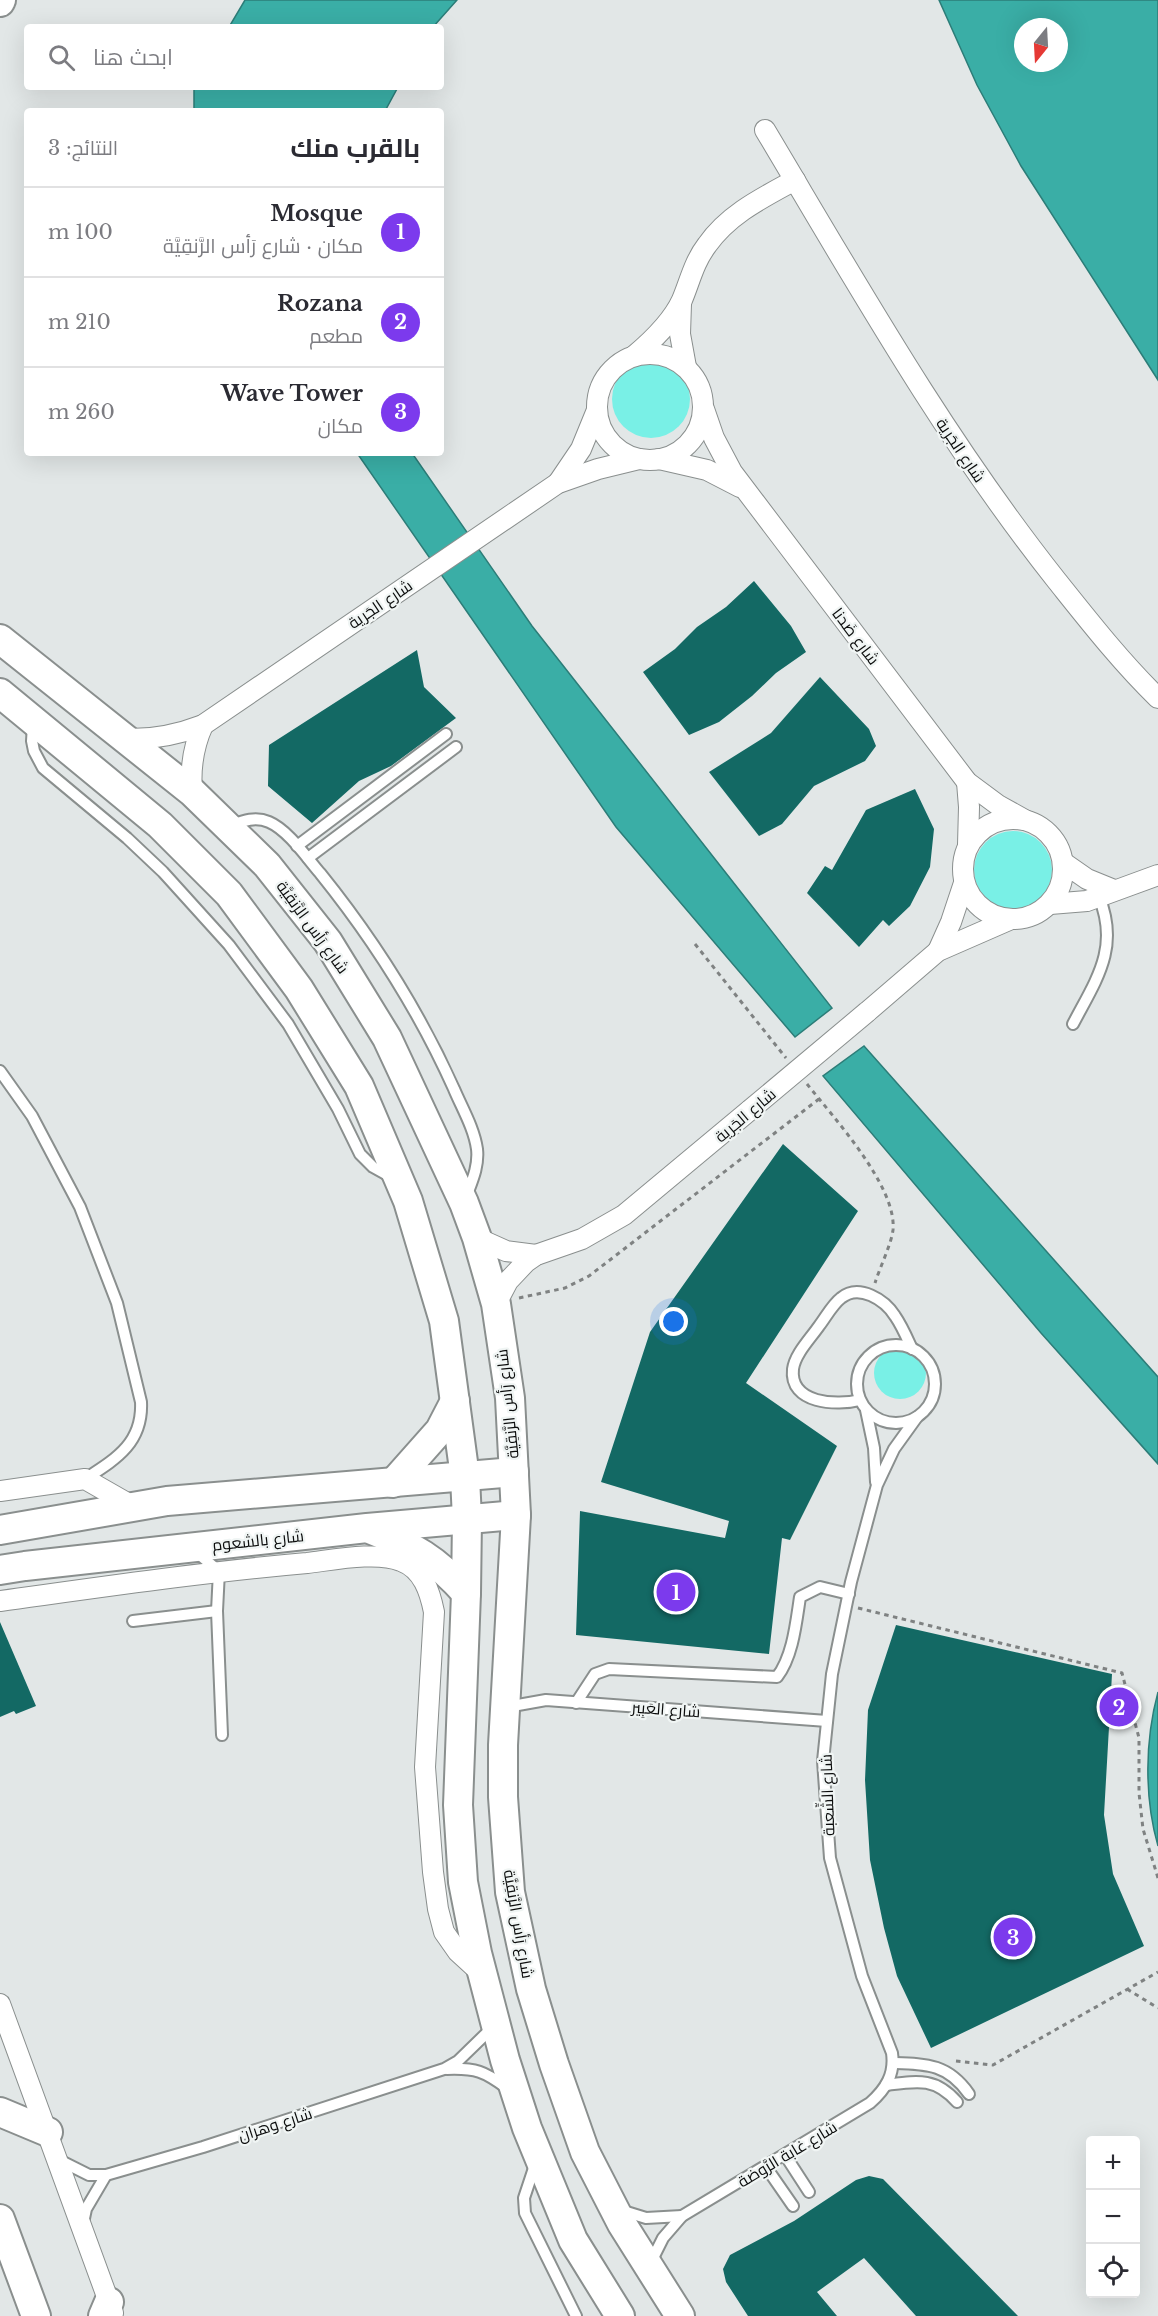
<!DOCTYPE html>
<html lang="ar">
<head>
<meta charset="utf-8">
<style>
	:root { --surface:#fff; --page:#f7f7f7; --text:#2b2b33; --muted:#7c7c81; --line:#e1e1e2; --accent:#7c3aed }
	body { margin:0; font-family:"Libre Baskerville",Cairo,serif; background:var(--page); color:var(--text); direction:rtl }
	.controls { position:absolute; right:18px; bottom:18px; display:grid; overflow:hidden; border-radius:6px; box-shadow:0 6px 24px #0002 }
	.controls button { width:54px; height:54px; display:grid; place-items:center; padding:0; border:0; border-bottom:2px solid var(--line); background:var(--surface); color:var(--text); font:30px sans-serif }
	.compass { position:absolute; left:1014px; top:18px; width:54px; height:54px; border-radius:50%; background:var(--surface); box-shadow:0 6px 24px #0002; rotate:198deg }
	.you { position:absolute; left:674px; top:1322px; width:21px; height:21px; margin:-15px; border:4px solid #fff; border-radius:50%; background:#1a73e8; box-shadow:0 0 0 9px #1a73e833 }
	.badge { display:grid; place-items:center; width:39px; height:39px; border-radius:50%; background:var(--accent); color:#fff; font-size:20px; font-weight:700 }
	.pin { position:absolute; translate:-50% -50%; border:3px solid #fff; box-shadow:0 2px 6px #0006 }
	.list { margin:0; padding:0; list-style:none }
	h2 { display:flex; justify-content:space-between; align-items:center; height:78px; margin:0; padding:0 24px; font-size:26px }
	h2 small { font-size:20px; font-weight:400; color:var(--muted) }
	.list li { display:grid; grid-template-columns:39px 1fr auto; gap:18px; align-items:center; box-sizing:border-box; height:90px; padding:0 24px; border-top:2px solid var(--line) }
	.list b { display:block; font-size:22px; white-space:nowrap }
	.list p { margin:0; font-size:20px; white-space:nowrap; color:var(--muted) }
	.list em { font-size:20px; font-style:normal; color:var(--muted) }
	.icon { flex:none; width:33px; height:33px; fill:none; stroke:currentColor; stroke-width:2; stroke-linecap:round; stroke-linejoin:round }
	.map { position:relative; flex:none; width:1158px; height:2316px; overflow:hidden; direction:ltr }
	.search { position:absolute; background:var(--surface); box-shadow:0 6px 24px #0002; left:24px; top:24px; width:420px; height:66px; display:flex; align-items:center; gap:15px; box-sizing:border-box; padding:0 21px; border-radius:6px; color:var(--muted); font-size:22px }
	.panel { position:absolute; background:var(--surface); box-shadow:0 6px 24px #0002; left:24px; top:108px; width:420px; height:348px; border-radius:6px; direction:rtl }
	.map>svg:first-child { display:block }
</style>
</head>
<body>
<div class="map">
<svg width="1158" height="2316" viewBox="0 0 1158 2316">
	<rect width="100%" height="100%" fill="#e2e7e7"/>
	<g fill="#79f0e6">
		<circle cx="651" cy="399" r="39"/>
		<circle cx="1013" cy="870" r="39"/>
		<circle cx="900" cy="1373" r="26"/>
	</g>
	<g fill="#3aaea6" stroke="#2c7d78" stroke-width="1.5" fill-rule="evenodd">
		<polygon points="245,0 457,0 433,27 229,27"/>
		<path d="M939 0H1158V380L1021 166 977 85ZM1023 27H1059V63H1023Z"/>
		<polygon points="194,87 398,87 385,111 194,111"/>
		<polygon points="357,453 412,453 532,626 832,1008 795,1037 616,827"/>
		<polygon points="864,1046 1158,1377 1158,1464 1041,1333 823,1076"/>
		<path d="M1158 1692V1846C1144 1797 1145 1740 1158 1692Z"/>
	</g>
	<g fill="#136964">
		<polygon points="754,581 791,626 806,652 776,673 752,696 719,722 689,735 643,672 675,649 697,627 726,607"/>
		<polygon points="417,650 424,687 456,718 391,766 359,781 312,823 268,786 269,745"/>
		<polygon points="820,677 869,729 876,746 865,761 814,786 782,824 759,836 709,772 771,733"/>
		<polygon points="915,789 934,829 930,867 910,906 889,926 883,920 859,947 807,893 825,866 832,870 866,810"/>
		<polygon points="783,1144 858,1211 746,1383 837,1446 790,1540 782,1538 769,1654 576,1635 580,1511 725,1538 729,1521 601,1482 650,1332"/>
		<polygon points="0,1622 36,1706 16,1714 14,1711 0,1717"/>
		<polygon points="896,1625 1112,1674 1104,1815 1113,1874 1144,1946 931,2048 897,1976 884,1928 870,1860 865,1780 868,1710"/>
		<polygon points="869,2176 883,2179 1018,2316 916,2316 864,2258 817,2292 837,2316 748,2316 726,2282 723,2269 730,2255 794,2221 856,2180"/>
	</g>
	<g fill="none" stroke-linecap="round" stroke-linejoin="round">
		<defs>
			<g id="lane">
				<polyline points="33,725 32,741 34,751 43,768 127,838 163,872 229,945 288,1024 338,1109 360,1154 373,1167 391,1177"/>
				<path d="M230 826C243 821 255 816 269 822 288 830 307 858 320 873 374 940 419 1011 454 1089 462 1108 474 1128 477 1149 479 1166 472 1181 466 1197"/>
				<polyline points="297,846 446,734"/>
				<polyline points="308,858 456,747"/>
				<path d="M1073 1024C1096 980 1120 948 1099 897"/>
				<path d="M0 1071 32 1116 80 1207 117 1303 141 1402C143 1443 116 1459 85 1479"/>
				<circle cx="896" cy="1384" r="39"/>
				<path d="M860 1400C837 1406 789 1404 793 1369 795 1354 810 1339 819 1326 826 1317 832 1305 841 1298 859 1283 885 1300 895 1316 902 1326 907 1338 912 1349"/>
				<polyline points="866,1410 874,1448 876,1482"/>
				<polyline points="196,1552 219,1571 217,1611 222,1735"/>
				<polyline points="133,1621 217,1611"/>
				<path d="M576 1703 595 1674 609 1669 777 1677C793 1656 796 1623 800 1597L820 1587 849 1594"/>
				<polyline points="508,1708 518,1705 546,1700 827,1721"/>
				<path d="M893 2063C927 2064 948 2064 969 2094"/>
				<path d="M447 2069C476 2068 484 2071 507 2088"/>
				<path d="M886 2085C917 2081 935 2077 957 2102"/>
				<polyline points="785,2155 809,2192"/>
				<polyline points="59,2160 89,2175 106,2175 203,2147 444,2069 458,2061 493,2027"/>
				<polyline points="535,2165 524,2198 525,2213 576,2316"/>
				<polyline points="766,2167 793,2206"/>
				<polyline points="620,2210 646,2218 682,2216"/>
				<polyline points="83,2223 86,2209 106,2175"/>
				<path d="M650 2264 663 2238 682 2216 870 2103C886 2089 895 2074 892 2053L862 1976 830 1858 823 1761 832 1674 851 1582 877 1485 894 1449 917 1417"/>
			</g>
			<g id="street">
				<path d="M765 130C857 284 945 440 1057 581 1089 621 1121 662 1158 698"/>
				<polyline points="681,304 680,334 686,367"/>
				<circle cx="650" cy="407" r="53"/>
				<path d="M634 356C653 340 672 322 682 300 690 281 694 262 707 245 729 214 762 198 795 180"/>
				<polyline points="704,409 714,438 732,472 967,782 998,805 1025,820"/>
				<polyline points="659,459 707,470 740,487"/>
				<polyline points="558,483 581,449 597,410"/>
				<path d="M124 739C152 740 177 735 203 725L558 483 598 469 639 459"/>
				<polyline points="967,782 969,807 968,845"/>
				<path d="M192 792C190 768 193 747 203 725"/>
				<circle cx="1013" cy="869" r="50"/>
				<polyline points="1064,863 1087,879 1114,890"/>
				<polyline points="1050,904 1087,901 1158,875"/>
				<polyline points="938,951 951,922 964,883"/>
				<polyline points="867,1012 938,951 1009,920"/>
				<polyline points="477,1238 506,1251 536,1255"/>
				<polyline points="496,1304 508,1281 526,1262 536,1255 582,1239 624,1215 750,1110"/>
				<polyline points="0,1491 85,1479 134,1507"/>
				<path d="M0 1601C102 1587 204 1572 307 1563 333 1560 377 1551 401 1561 423 1569 430 1592 434 1612L425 1767 433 1872 438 1909 444 1932 458 1952 482 1974"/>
				<polyline points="0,2004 113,2313"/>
			</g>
			<g id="secondary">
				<polyline points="0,2 1,0"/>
				<polyline points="0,639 192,792 267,865 328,942 387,1038 464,1203 477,1238 496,1304 510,1398 516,1515 503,1745 503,1797 510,1892 531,1989 554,2064 585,2152 622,2224 680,2316"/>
				<polyline points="0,693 160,825 229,894 299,989 359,1086 408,1201 444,1321 465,1477 467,1519 466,1593 458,1805 463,1882 477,1953 505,2060 527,2128 573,2240 620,2316"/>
				<polyline points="393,1483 440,1430 455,1401"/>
				<polyline points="0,1530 167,1501 514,1472"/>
				<path d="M372 1530C414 1547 436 1559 466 1593"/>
				<polyline points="0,1570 25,1566 367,1528 516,1515"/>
				<polyline points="0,2112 48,2132"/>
				<polyline points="0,2219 36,2316"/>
				<polyline points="103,2316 109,2302"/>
			</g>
		</defs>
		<use href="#lane" stroke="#8a8f8e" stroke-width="14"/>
		<use href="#street" stroke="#8a8f8e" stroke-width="22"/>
		<use href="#secondary" stroke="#8a8f8e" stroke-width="32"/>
		<g stroke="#7f8282" stroke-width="3" stroke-dasharray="4.5 4.5" stroke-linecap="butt">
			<polyline points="695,944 786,1058"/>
			<path d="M807 1084C833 1117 897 1186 893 1230 891 1245 880 1267 875 1283"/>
			<polyline points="519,1298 565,1288 589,1276 819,1099"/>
			<polyline points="858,1608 1122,1673 1139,1738 1139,1793 1143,1829 1158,1878"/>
			<polyline points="1127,1989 1158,2008"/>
			<polyline points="956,2061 993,2065 1158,1972"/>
		</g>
		<use href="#lane" stroke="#fff" stroke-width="10"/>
		<use href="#street" stroke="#fff" stroke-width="20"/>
		<use href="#secondary" stroke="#fff" stroke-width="28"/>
		<defs>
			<polyline id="street-bridge" points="750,1110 867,1012"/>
		</defs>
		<use href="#street-bridge" stroke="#8a8f8e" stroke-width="22" stroke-linecap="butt"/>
		<use href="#street-bridge" stroke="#fff" stroke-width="20"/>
	</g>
	<g text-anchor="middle" stroke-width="4.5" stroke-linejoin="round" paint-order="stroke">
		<g font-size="16" fill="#0b0c0c" stroke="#f0f5f4">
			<text transform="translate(961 450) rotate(56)" y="6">شارع الجَرية</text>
			<text transform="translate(380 604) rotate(-34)" y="6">شارع الجَرية</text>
			<text transform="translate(856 636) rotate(53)" y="6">شارع ضَدنا</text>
			<text transform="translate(313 927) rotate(54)" y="6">شارع رَأس الرَّنقِيَّة</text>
			<text transform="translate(745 1115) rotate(-40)" y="6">شارع الجَرية</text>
			<text transform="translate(507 1404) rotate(-96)" y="6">شارع رَأس الرَّنقِيَّة</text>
			<text transform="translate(258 1540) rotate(-6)" y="6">شارع بالشعوم</text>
			<text transform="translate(666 1709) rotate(4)" y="6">شارع العَبِير</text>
			<text transform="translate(827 1795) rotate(-92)" y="6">شارع الشِّعبة</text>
			<text transform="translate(519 1924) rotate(80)" y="6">شارع رَأس الرَّنقِيَّة</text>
			<text transform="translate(275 2124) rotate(-18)" y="6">شارع وهران</text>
			<text transform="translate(787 2154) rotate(-31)" y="6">شارع غابة الرَّوضة</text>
		</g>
	</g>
</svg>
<div class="controls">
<button>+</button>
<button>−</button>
<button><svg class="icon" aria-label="locate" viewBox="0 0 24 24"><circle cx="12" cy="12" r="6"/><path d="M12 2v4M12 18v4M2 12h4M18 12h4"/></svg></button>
</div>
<svg class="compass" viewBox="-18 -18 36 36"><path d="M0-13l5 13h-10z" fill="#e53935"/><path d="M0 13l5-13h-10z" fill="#7c7c81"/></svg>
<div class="you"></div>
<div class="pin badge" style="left:676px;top:1592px">1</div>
<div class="pin badge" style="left:1119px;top:1707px">2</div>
<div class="pin badge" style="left:1013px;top:1937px">3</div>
<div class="search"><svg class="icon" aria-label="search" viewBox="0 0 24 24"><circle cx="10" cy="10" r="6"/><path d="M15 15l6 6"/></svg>ابحث هنا</div>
<section class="panel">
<h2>بالقرب منك<small>النتائج: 3</small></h2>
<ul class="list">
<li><span class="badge">1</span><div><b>Mosque</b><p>مكان · شارع رَأس الرَّنقِيَّة</p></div><em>100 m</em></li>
<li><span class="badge">2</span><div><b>Rozana</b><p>مطعم</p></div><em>210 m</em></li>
<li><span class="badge">3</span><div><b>Wave Tower</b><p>مكان</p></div><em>260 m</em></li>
</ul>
</section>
</div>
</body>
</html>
